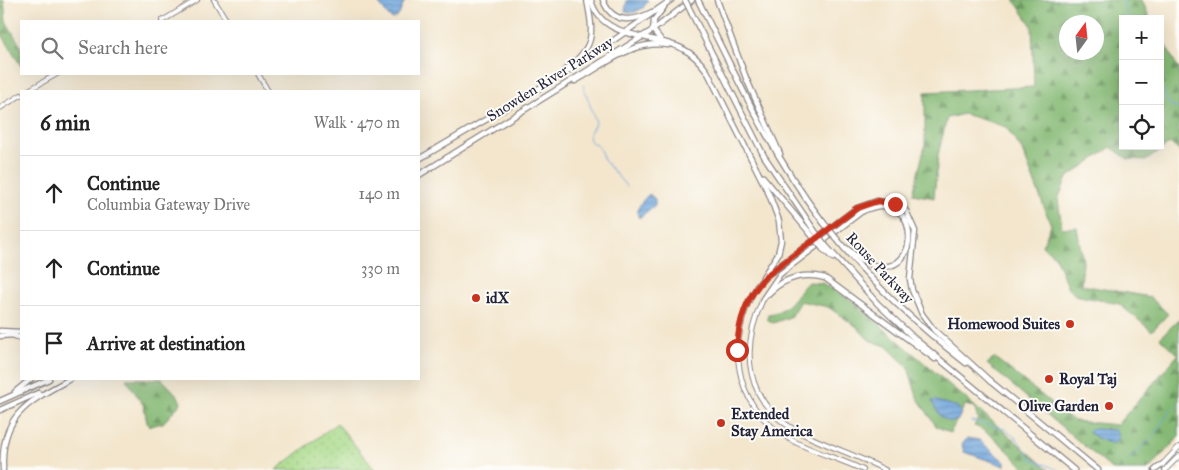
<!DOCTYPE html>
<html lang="en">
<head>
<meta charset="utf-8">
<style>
	:root { --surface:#fff; --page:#f6f6f6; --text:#222; --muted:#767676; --line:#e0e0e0 }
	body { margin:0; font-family:"IM FELL Great Primer",serif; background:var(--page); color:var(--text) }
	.controls { position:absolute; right:15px; top:15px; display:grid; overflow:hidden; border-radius:0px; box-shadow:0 5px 20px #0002 }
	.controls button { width:45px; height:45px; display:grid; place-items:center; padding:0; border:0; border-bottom:1px solid var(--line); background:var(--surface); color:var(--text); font:25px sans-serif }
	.compass { position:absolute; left:1059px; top:15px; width:45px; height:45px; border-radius:50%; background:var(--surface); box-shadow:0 5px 20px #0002; rotate:15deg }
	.stop { position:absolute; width:15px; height:15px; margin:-11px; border:4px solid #c8321e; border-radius:50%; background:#fff }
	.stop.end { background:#c8321e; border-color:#fff; box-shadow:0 1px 5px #0008 }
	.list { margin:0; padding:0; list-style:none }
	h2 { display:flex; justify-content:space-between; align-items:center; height:65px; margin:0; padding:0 20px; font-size:21px }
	h2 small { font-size:16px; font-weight:400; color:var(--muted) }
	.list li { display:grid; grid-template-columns:32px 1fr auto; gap:15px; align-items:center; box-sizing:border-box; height:75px; padding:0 20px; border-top:1px solid var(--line) }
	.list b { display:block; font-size:19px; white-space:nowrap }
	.list p { margin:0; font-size:16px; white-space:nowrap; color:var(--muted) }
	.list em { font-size:16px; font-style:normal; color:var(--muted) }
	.icon { flex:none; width:28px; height:28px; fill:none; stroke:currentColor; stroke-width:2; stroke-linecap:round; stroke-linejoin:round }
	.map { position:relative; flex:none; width:1179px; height:470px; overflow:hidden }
	.search { position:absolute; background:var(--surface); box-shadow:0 5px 20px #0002; left:20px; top:20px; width:400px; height:55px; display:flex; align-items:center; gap:12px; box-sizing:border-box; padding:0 18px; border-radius:0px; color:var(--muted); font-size:19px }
	.panel { position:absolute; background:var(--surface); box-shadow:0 5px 20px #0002; left:20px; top:90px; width:400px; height:290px; border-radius:0px }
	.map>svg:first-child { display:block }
</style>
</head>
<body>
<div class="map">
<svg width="1179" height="470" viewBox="0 0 1179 470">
	<defs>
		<pattern id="grass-dots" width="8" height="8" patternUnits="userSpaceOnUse" patternTransform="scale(1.25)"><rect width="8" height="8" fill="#a7d988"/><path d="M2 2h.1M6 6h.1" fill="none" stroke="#8fba76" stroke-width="1.8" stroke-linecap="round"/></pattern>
		<pattern id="forest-firs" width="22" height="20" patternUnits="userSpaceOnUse" patternTransform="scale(1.25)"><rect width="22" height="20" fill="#85b974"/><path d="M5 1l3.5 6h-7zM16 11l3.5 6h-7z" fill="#6c9660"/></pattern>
		<pattern id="water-rules" width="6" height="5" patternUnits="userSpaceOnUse" patternTransform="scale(1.25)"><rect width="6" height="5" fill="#70a6dd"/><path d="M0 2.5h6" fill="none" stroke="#5c87b4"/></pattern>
	</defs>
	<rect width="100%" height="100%" fill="#fdfcf7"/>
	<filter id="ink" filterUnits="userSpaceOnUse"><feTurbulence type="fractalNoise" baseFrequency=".02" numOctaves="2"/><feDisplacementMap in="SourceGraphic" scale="10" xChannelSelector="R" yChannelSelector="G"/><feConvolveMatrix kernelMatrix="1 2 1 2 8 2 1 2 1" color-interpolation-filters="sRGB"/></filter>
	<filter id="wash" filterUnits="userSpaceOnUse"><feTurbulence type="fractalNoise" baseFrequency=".0096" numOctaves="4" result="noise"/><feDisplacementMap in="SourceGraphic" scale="20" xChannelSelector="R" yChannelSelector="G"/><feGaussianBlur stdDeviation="1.12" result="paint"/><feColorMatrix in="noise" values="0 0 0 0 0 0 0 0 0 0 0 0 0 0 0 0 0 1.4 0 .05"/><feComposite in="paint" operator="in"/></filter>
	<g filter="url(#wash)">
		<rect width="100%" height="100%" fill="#f3e6cd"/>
		<polygon fill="url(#grass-dots)" stroke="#647e62" points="337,423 375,470 276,470"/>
		<g fill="url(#forest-firs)" stroke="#546e58" fill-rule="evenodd">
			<polygon points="0,0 4,0 6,21 21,47 21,66 0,31"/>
			<path d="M1014 0H1142L1150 19H1123V146H1160V36L1179 69V151L1170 143 1147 160 1128 159 1111 147 1067 178 1058 199 1062 228 1077 227 1083 262 1081 285 1150 297 1168 314 1152 331 1119 304 1075 295 1068 288 1055 256 1042 246 1051 225 1022 150 1006 127 964 114 947 118 938 155 934 198 913 194 925 145V92L1034 87 1032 26ZM1066 22H1096V52H1066Z"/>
			<path d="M808 282 822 283 852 301 1049 470H1026C1013 456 991 431 974 426L978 419 974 407 965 405 950 433 936 426 917 397 908 367 886 346 869 340 856 326 828 307 800 301 790 317 773 323 767 319 768 314C789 312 795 294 808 282Z"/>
			<polygon points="1179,319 1179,437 1148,470 1113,470 987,364 995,358 1074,421 1117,425 1178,355 1160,338"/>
			<polygon points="126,379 162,379 178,396 181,403 163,423 150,426 147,423 144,406"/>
		</g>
		<g fill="url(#water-rules)" stroke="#49648c">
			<polygon points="376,0 405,0 399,15 394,19 390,18"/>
			<polygon points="627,0 648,0 643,8 633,13 625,11"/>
			<path d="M649 194 655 199V205L639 218C634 210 643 200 649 194Z"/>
			<polygon points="933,400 958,407 961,413 958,420 951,422 941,417 932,402"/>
			<polygon points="1094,429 1115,430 1118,434 1118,441 1112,444 1099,439 1088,432 1089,430"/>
			<polygon points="967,438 979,440 1005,462 1005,466 964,452 962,445"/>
		</g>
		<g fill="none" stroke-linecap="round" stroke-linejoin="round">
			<g stroke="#70a6dd" stroke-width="1">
				<polyline points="1123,0 1128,19"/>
				<polyline points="1160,68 1164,74 1160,84 1169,104 1179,109"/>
				<polyline points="583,85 596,122 589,134 590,141 599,147 604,160 626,186"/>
				<polyline points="971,421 1005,429 1018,440 1032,459 1058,470"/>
				<polyline points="1129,460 1155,434 1170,410 1179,405"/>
			</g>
		</g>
	</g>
	<g filter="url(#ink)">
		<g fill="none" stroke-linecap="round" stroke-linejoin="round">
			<defs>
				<g id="tertiary">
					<polyline points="214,0 227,21"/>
					<polyline points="162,21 197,0"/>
					<polyline points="258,74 268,91"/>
					<polyline points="27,91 57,74"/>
					<polyline points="0,108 21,95"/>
					<path d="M757 286C725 339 732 405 788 438 811 452 839 458 863 470"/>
					<path d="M763 299C740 349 744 402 797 431 826 446 857 455 885 470"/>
				</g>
				<g id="secondary">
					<polyline points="1161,466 1179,447"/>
					<polyline points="1165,470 1179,456"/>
				</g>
				<g id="primary">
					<path d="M591 0C601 39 651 34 681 48 692 53 700 61 707 71L769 194 779 221 781 241 778 254 763 277"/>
					<path d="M603 0C612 24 633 22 652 12"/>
					<path d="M698 0C736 76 771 154 823 222"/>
					<polyline points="717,0 746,78 780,154"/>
					<polyline points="692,14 764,156 814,230"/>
					<polyline points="661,40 653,30 654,20 664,7"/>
					<path d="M565 70C595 47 594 35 587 0"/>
					<path d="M575 81C605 65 631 40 668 45"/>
					<polyline points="419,159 577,66 671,0"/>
					<polyline points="419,175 653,30 692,0"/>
					<polyline points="763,177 810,233"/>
					<path d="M836 238C874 286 917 325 966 363"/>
					<polyline points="826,246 878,304 915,339 1074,470"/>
					<polyline points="823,249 833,258"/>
					<polyline points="757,286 766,276 857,208 877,201 895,204 906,211 915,231 910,279 912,290 922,314 934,330 991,382"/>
					<path d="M768 294C784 278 802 272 825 278L935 359"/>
					<path d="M763 299 780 274 861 212C932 177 922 315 846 248"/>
					<polyline points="0,331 21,332"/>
					<polyline points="0,336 12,335 21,338"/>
					<polyline points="990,381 1098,470"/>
					<polyline points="15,392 31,379"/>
					<polyline points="0,401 49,379"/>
					<polyline points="0,410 38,393"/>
					<path d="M3 470C0 415 28 402 70 379"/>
					<polyline points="1155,470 1163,464"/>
					<polyline points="1166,470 1167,468"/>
				</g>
			</defs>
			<use href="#tertiary" stroke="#8a8484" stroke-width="6"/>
			<use href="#secondary" stroke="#8a8484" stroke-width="6"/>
			<use href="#primary" stroke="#8a8484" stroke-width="7"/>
			<use href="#tertiary" stroke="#fff" stroke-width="4"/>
			<use href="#secondary" stroke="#fff" stroke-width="4"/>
			<use href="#primary" stroke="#fff" stroke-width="4.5"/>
			<defs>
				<g id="primary-bridge">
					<polyline points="685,0 692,14"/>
					<polyline points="823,222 836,238"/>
					<polyline points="814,230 826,246"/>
					<polyline points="810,233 823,249"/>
				</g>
			</defs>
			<use href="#primary-bridge" stroke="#8a8484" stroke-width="7" stroke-linecap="butt"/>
			<use href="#primary-bridge" stroke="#fff" stroke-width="4.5"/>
		</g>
	</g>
	<g fill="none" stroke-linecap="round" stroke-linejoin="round" filter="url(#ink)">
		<path stroke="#c8321e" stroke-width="6" d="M737 350C738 322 747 296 766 276L857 208 878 201 895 204"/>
	</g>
	<g fill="#c8321e" stroke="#fdfcf7" stroke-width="2">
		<circle cx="476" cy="298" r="5"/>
		<circle cx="1070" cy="324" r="5"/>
		<circle cx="1049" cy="379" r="5"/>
		<circle cx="1109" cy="406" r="5"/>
		<circle cx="721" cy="423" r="5"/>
	</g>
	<g text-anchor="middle" stroke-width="4" stroke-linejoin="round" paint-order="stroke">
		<g font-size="15" fill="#22223b" stroke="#fdfcf7">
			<text transform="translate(550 79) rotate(-32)" y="5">Snowden River Parkway</text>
			<text transform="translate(880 268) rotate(47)" y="5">Rouse Parkway</text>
		</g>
		<g font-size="15" font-weight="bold" fill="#22223b" stroke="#fdfcf7" text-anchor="start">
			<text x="486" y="303">idX</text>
			<text x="1060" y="329" text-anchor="end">Homewood Suites</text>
			<text x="1059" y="384">Royal Taj</text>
			<text x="1099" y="411" text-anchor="end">Olive Garden</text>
			<text x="731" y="419">Extended<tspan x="731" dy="17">Stay America</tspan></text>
		</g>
	</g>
</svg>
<div class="controls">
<button>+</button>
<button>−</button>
<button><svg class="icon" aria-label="locate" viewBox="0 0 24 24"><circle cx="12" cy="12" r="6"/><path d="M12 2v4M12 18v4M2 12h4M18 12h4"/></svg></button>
</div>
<svg class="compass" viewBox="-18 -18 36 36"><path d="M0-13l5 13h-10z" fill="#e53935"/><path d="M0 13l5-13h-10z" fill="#767676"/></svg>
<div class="stop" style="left:737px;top:350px"></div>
<div class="stop end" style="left:895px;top:204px"></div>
<div class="search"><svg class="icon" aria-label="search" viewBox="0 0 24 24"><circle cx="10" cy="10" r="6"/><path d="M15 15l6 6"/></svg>Search here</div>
<section class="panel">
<h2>6 min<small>Walk · 470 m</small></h2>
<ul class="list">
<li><svg class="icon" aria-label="ahead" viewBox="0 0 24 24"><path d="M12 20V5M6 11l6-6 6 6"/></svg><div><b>Continue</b><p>Columbia Gateway Drive</p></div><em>140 m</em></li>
<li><svg class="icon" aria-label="ahead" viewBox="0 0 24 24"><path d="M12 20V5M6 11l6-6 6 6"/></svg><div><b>Continue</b></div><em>330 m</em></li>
<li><svg class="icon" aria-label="arrive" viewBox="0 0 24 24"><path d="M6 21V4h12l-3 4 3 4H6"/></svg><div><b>Arrive at destination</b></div></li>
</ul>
</section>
</div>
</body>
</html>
